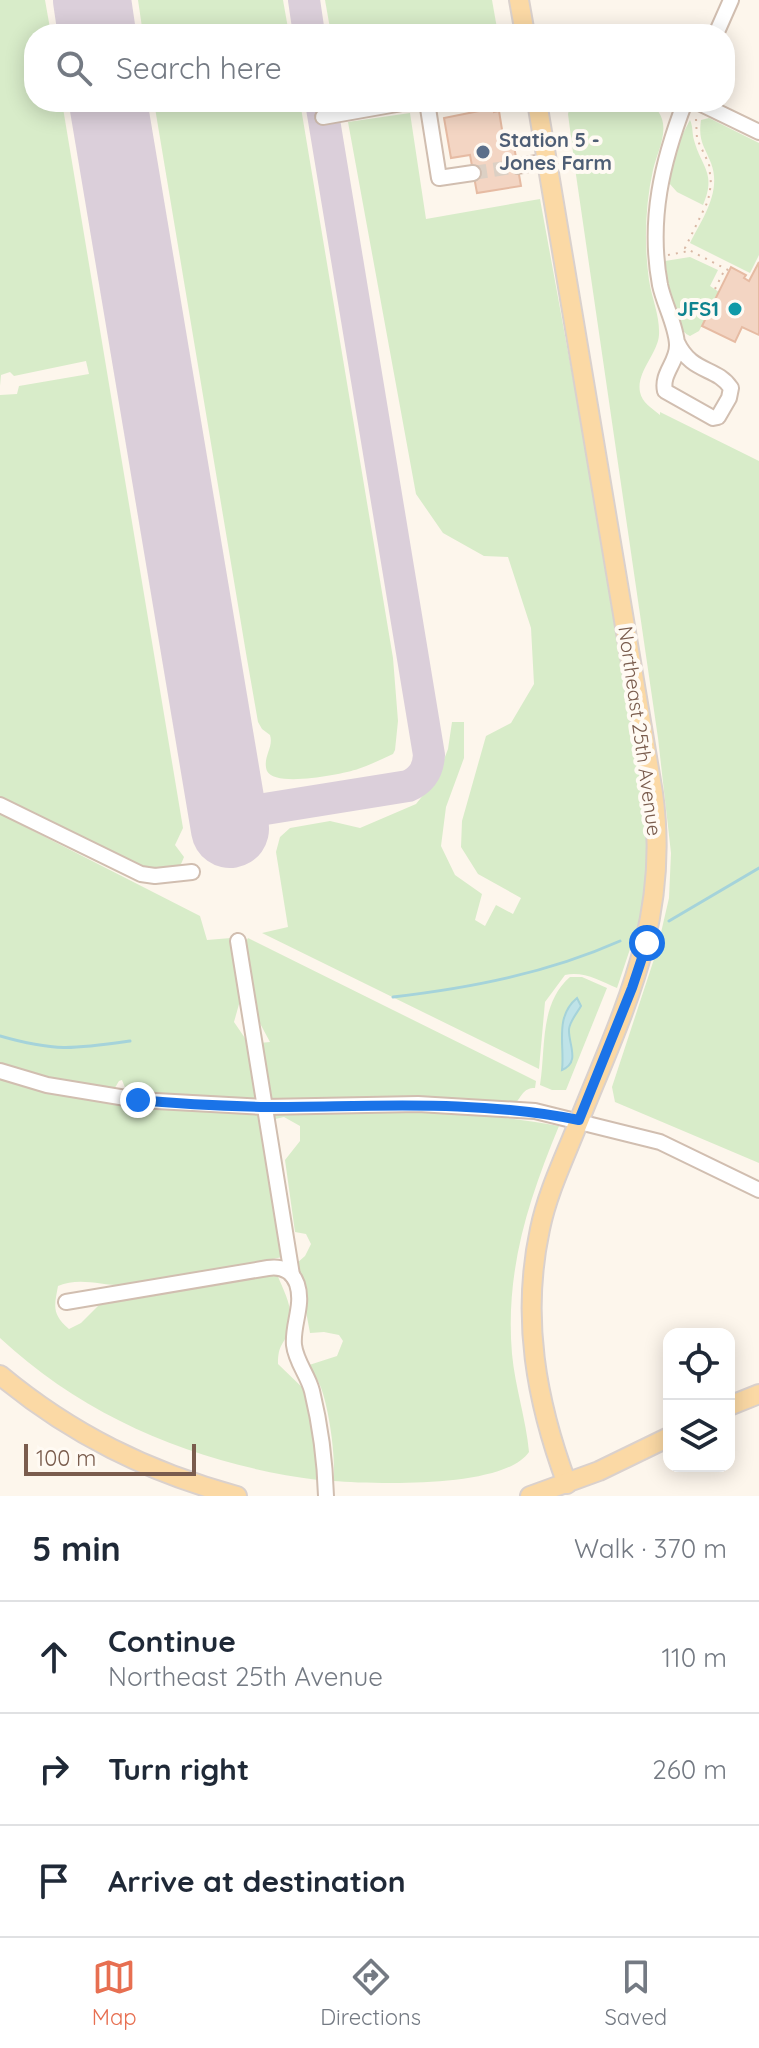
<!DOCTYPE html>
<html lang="en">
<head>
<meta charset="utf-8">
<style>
	:root { --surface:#fff; --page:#f6f6f7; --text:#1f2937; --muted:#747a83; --line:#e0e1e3; --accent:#e76f51 }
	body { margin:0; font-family:Quicksand,sans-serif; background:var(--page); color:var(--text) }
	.controls { position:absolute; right:24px; bottom:24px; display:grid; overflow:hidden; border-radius:16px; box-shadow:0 4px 20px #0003 }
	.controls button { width:72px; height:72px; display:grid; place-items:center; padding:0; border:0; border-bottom:2px solid var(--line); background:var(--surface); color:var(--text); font:40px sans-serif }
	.scale { position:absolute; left:24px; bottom:20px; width:172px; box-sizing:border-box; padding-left:8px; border:4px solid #7a5c4d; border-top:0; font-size:22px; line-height:28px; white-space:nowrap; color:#7a5c4d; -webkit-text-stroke:6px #fffaf3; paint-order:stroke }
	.stop { position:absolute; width:24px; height:24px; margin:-18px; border:6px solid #1a73e8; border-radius:50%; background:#fff }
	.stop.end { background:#1a73e8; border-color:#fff; box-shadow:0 2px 8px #0008 }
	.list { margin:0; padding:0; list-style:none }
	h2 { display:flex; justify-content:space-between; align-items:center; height:104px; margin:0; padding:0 32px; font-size:34px }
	h2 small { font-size:26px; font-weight:400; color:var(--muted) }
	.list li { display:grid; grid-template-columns:52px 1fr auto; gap:24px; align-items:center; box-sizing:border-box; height:112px; padding:0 32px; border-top:2px solid var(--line) }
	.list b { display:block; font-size:30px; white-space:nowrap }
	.list p { margin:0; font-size:26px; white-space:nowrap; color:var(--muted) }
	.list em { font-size:26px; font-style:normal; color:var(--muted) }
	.icon { flex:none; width:44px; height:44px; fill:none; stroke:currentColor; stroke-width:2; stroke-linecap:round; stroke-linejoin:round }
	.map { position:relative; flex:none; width:759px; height:1496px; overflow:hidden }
	.search { position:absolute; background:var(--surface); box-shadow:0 4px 20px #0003; left:24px; right:24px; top:24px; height:88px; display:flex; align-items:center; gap:20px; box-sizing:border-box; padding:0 28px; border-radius:32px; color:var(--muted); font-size:30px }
	.sheet { height:440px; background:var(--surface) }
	nav { display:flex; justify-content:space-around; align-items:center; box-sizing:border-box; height:112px; border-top:2px solid var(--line); background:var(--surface); font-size:22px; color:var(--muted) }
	nav a { display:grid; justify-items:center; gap:4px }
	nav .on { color:var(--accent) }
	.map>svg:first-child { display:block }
</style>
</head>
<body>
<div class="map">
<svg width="759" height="1496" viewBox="0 0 759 1496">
	<rect width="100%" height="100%" fill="#fdf6ec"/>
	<g fill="#d8ecc9">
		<polygon points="0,0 45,0 51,34 34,34 34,102 62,102 183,828 175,845 184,857 179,869 155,873 133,867 0,796 0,395 17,394 19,386 89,374 86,361 14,376 10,372 1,375 0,386"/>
		<polygon points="138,0 283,0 289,34 143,34"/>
		<polygon points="325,0 492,0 498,34 331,34"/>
		<path d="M154 102H300L393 658 398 721 395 750 393 754C382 759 370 765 358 769 343 774 275 788 267 771 262 757 274 748 270 735L262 729 258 722 247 659Z"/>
		<path d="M575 102C594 102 647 96 658 111 671 129 657 152 653 170 645 206 644 244 649 280 652 299 660 316 659 335 658 353 636 372 640 392 642 403 652 408 660 415V412L759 461V1163L615 1102 612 1087 657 950 669 898 671 853 658 738 575 168 568 114 570 105Z"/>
		<path d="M410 113 426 219 540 199 592 483 644 791 649 856 640 919 617 988C600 981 584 971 565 975L545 1002 539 1069 262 933 288 927 276 852 280 837 290 828 330 821 360 828 416 804 437 778 448 749 452 722H464V758L446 807 441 846 455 875 482 894 475 920 485 926 496 905 513 914 521 898 478 874 461 847 462 821 486 736 511 723 534 684 531 628 508 557 484 556 443 533 416 494 348 122Z"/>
		<path d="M709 118 759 143V255L750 273 690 243C702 219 722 192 711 163 704 145 698 141 701 120Z"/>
		<path d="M690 120C693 126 692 133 694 140 701 167 717 173 703 205L677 192 669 183 678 143Z"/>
		<path d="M690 257 718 270 710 286 719 292 699 331 690 336C672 329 668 279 665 261Z"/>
		<path d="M0 814 200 916 207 940 231 938 241 997 234 1022 249 1044 270 1042 256 1016 243 947 248 938 536 1081 535 1088C523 1088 522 1096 515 1104L335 1098 259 1101 137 1096 126 1090 122 1080 119 1081 113 1091 42 1078 0 1064Z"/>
		<path d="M570 977H582L607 988 566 1090H552L540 1085C546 1048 539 1004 570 977Z"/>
		<path d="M0 1076C49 1089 99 1104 150 1108 286 1117 423 1100 559 1126 528 1201 505 1271 512 1354 515 1387 526 1419 529 1452 504 1489 375 1484 333 1481 337 1461 328 1399 318 1381 316 1376 310 1371 306 1366L337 1356 343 1341 339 1335 324 1332 310 1333 297 1263 305 1256 311 1244 306 1234 295 1232 285 1160 300 1141V1126L284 1117 271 1120 283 1257 128 1285C104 1287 81 1276 58 1286 54 1307 52 1314 69 1329L81 1323 103 1301 277 1274C284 1292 295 1310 289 1329 284 1346 278 1343 278 1364L307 1392 318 1480C201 1465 88 1420 0 1338Z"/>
	</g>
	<path fill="#bfe3e8" stroke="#a5d3da" stroke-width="2" d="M577 998 581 1006C577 1013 570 1021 569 1029 568 1044 581 1062 562 1070 565 1046 554 1017 577 998Z"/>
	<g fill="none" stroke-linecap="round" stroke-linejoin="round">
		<g stroke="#a5d3da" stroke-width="3">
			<polyline points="669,921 759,868"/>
			<path d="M393 997C470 988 548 973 620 941"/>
			<path d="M0 1036C55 1052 74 1049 130 1041"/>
		</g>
		<g stroke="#dbcfda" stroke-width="32">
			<polyline points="304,0 309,34"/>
			<path d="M228 815 408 786C422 780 428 770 429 755L321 102"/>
		</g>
		<g stroke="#dbcfda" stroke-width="78">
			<polyline points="92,0 97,34"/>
			<polyline points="108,102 230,829"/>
		</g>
	</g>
	<g fill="#f3d5c3" stroke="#e6bba3" stroke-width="2">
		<polygon points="494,108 494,112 499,111 505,148 514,146 521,186 477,193 470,155 451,158 444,118"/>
		<polygon points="759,262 759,335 742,327 735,342 702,326 731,267 746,275 744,278 749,281"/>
	</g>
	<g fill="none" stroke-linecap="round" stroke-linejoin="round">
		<polyline stroke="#dcd0c4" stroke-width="14" stroke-dasharray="14 7" stroke-linecap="butt" points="473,173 518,166"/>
		<defs>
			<g id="minor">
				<polyline points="716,34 731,0"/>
				<polyline points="427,102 439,178 473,173"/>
				<polyline points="697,102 759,132"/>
				<polyline points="323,117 408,102"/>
				<polyline points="518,166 547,161"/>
				<path d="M677 342C692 374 716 366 731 388L729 398 718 417 713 418 665 391C661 373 678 362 677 344 676 325 664 304 660 285 648 220 662 162 685 102"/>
				<polyline points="0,805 141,874 155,876 192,872"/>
				<polyline points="238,941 292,1275"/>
				<polyline points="0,1071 47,1085 138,1100 265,1107 418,1104 535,1111 660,1142 759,1190"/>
				<path d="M66 1302 268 1268C281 1266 292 1270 297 1284 304 1305 292 1325 294 1345 296 1362 308 1375 312 1391 320 1424 325 1462 326 1496"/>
			</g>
			<g id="major">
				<polyline points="519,0 525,34"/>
				<path d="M537 102 653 793C671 923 621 1015 575 1131 562 1163 547 1195 540 1229 521 1317 536 1401 567 1484"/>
				<path d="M0 1375C71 1434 148 1472 237 1496"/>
				<polyline points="729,1406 759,1394"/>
				<polyline points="530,1496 599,1471 669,1437"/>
			</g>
		</defs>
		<use href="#minor" stroke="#d1beb0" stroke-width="18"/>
		<use href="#major" stroke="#dad1cd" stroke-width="22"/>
		<g stroke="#d9b8a5" stroke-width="2" stroke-dasharray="2 6" stroke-linecap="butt">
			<polyline points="474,106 474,102"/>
			<polyline points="696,119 697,139 709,164 711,184 708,201 685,248 730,271"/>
			<polyline points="668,255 689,251"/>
			<polyline points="715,289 725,269"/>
		</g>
		<use href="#minor" stroke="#fff" stroke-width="14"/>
		<use href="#major" stroke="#fbd9a5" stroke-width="18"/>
	</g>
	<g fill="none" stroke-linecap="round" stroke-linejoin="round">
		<path stroke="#1a73e8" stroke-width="10" d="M138 1100C181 1104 224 1106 267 1107 372 1107 476 1099 579 1120L632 988 647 943"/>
	</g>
	<circle fill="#5c6f8a" stroke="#fffaf3" stroke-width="3" cx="483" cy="152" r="8"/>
	<circle fill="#0f9aa8" stroke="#fffaf3" stroke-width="3" cx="735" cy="309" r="8"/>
	<g text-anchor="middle" stroke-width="8" stroke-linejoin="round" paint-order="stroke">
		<g font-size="20" font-weight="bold" fill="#4e5e75" stroke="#fffaf3" text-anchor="start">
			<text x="499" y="147">Station 5 -<tspan x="499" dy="23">Jones Farm</tspan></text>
		</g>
		<g font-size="20" font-weight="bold" fill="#0d838f" stroke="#fffaf3" text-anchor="end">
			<text x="719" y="316">JFS1</text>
		</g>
		<g font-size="20" fill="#7a5c4d" stroke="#fffaf3">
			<text transform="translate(640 731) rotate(82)" y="7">Northeast 25th Avenue</text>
		</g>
	</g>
</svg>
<div class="controls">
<button><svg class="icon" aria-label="locate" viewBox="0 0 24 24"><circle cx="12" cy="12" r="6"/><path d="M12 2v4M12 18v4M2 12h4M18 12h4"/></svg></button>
<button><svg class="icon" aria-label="layers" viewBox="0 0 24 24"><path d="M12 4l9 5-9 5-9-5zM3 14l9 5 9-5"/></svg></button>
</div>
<div class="scale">100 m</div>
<div class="stop" style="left:647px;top:943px"></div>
<div class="stop end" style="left:138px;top:1100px"></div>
<div class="search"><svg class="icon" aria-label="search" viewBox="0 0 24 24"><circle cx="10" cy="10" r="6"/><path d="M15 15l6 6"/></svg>Search here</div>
</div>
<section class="sheet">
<h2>5 min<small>Walk · 370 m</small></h2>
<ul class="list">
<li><svg class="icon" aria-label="ahead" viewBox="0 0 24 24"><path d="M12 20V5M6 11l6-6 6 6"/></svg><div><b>Continue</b><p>Northeast 25th Avenue</p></div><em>110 m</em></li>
<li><svg class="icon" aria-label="right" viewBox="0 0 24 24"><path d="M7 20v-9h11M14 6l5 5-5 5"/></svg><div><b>Turn right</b></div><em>260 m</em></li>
<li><svg class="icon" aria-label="arrive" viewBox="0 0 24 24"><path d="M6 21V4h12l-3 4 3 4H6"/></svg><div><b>Arrive at destination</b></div></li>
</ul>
</section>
<nav>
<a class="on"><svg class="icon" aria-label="map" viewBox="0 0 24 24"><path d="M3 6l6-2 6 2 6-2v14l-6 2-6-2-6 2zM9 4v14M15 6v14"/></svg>Map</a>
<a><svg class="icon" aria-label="directions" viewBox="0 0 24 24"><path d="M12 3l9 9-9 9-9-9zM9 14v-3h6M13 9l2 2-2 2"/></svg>Directions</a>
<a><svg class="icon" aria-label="saved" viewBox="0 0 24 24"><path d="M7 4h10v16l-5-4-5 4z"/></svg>Saved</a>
</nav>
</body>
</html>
